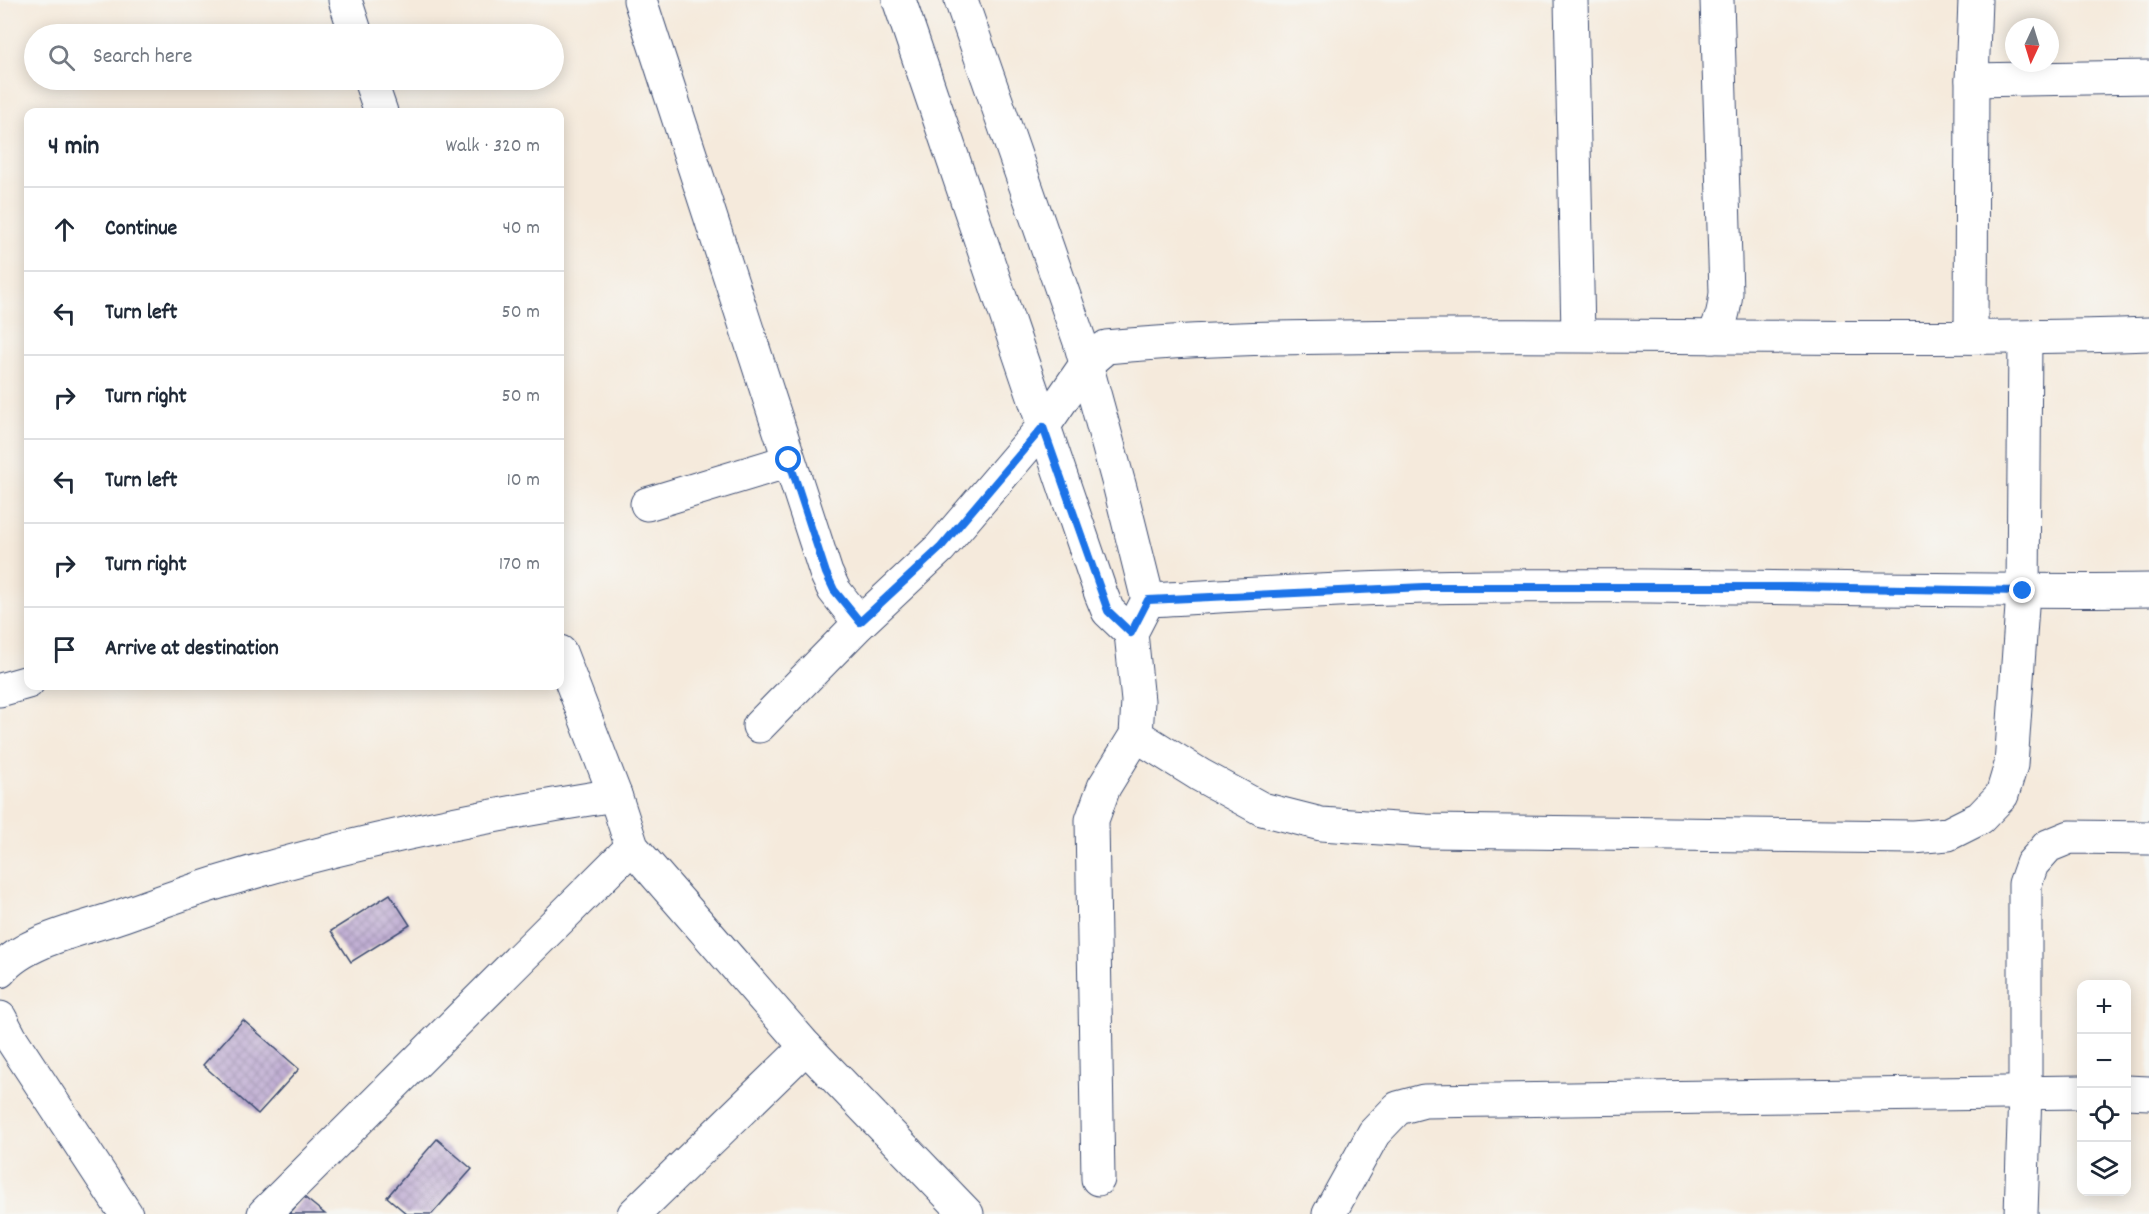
<!DOCTYPE html>
<html lang="en">
<head>
<meta charset="utf-8">
<style>
	:root { --surface:#fff; --page:#f2f2f3; --text:#1f2937; --muted:#747a83; --line:#e0e1e3 }
	body { margin:0; font-family:Dekko,sans-serif; background:var(--page); color:var(--text) }
	.controls { position:absolute; right:18px; bottom:18px; display:grid; overflow:hidden; border-radius:12px; box-shadow:0 3px 15px #0003 }
	.controls button { width:54px; height:54px; display:grid; place-items:center; padding:0; border:0; border-bottom:2px solid var(--line); background:var(--surface); color:var(--text); font:30px sans-serif }
	.compass { position:absolute; left:2005px; top:18px; width:54px; height:54px; border-radius:50%; background:var(--surface); box-shadow:0 3px 15px #0003; rotate:184deg }
	.stop { position:absolute; width:18px; height:18px; margin:-14px; border:4px solid #1a73e8; border-radius:50%; background:#fff }
	.stop.end { background:#1a73e8; border-color:#fff; box-shadow:0 2px 6px #0008 }
	.list { margin:0; padding:0; list-style:none }
	h2 { display:flex; justify-content:space-between; align-items:center; height:78px; margin:0; padding:0 24px; font-size:26px }
	h2 small { font-size:20px; font-weight:400; color:var(--muted) }
	.list li { display:grid; grid-template-columns:39px 1fr auto; gap:18px; align-items:center; box-sizing:border-box; height:84px; padding:0 24px; border-top:2px solid var(--line) }
	.list b { display:block; font-size:22px; white-space:nowrap }
	.list em { font-size:20px; font-style:normal; color:var(--muted) }
	.icon { flex:none; width:33px; height:33px; fill:none; stroke:currentColor; stroke-width:2; stroke-linecap:round; stroke-linejoin:round }
	.map { position:relative; flex:none; width:2149px; height:1214px; overflow:hidden }
	.search { position:absolute; background:var(--surface); box-shadow:0 3px 15px #0003; left:24px; top:24px; width:540px; height:66px; display:flex; align-items:center; gap:15px; box-sizing:border-box; padding:0 21px; border-radius:33px; color:var(--muted); font-size:22px }
	.panel { position:absolute; background:var(--surface); box-shadow:0 3px 15px #0003; left:24px; top:108px; width:540px; height:582px; border-radius:12px }
	.map>svg:first-child { display:block }
</style>
</head>
<body>
<div class="map">
<svg width="2149" height="1214" viewBox="0 0 2149 1214">
	<defs>
		<pattern id="building-cross-hatch" width="8" height="8" patternUnits="userSpaceOnUse" patternTransform="scale(1.5)"><rect width="8" height="8" fill="#bba7d0"/><path d="M0 0l8 8M0 8l8-8" fill="none" stroke="#9788ac"/></pattern>
	</defs>
	<rect width="100%" height="100%" fill="#f6f6f2"/>
	<filter id="ink" filterUnits="userSpaceOnUse"><feTurbulence type="fractalNoise" baseFrequency=".0167" numOctaves="2"/><feDisplacementMap in="SourceGraphic" scale="12" xChannelSelector="R" yChannelSelector="G"/><feConvolveMatrix kernelMatrix="1 2 1 2 8 2 1 2 1" color-interpolation-filters="sRGB"/></filter>
	<filter id="wash" filterUnits="userSpaceOnUse"><feTurbulence type="fractalNoise" baseFrequency=".008" numOctaves="4" result="noise"/><feDisplacementMap in="SourceGraphic" scale="24" xChannelSelector="R" yChannelSelector="G"/><feGaussianBlur stdDeviation="1.35" result="paint"/><feColorMatrix in="noise" values="0 0 0 0 0 0 0 0 0 0 0 0 0 0 0 0 0 1.4 0 .05"/><feComposite in="paint" operator="in"/></filter>
	<g filter="url(#wash)">
		<rect width="100%" height="100%" fill="#f5eadc"/>
		<g id="blocks">
			<g fill="url(#building-cross-hatch)">
				<polygon points="390,894 410,925 351,962 331,931"/>
				<polygon points="243,1020 299,1069 258,1114 203,1065"/>
				<polygon points="437,1139 472,1169 432,1214 407,1214 387,1197"/>
				<polygon points="304,1197 325,1214 289,1214"/>
			</g>
		</g>
	</g>
	<g filter="url(#ink)">
		<use href="#blocks" fill-opacity="0" stroke="#3c4b71" stroke-width="1.5"/>
		<g fill="none" stroke-linecap="round" stroke-linejoin="round">
			<defs>
				<g id="minor">
					<polyline points="345,0 356,34"/>
					<polyline points="640,0 826,573 834,590 860,623"/>
					<polyline points="899,0 1101,594 1108,611 1131,633"/>
					<polyline points="961,0 1080,342 1120,488 1148,600 1131,633 1138,701 1136,735 1104,787 1092,820 1098,1179"/>
					<polyline points="1571,0 1578,335"/>
					<polyline points="370,80 381,112"/>
					<polyline points="1972,80 2149,77"/>
					<path d="M1712 337C1722 322 1724 310 1726 293L1717 0"/>
					<polyline points="1971,337 1972,80 1975,0"/>
					<polyline points="647,504 789,461"/>
					<path d="M1148 600C1240 595 1332 589 1424 587 1666 582 1908 593 2149 590"/>
					<polyline points="560,652 615,795 632,847 806,1047 967,1214"/>
					<polyline points="0,690 28,682"/>
					<path d="M759 726 860 623 940 548 1043 427 1087 363 1106 347C1214 337 1322 337 1431 336 1670 334 1910 342 2149 334"/>
					<polyline points="1136,735 1200,775 1262,809 1321,824 1426,831 1913,837 1948,834 1980,818 2002,795 2011,765 2023,592 2025,338"/>
					<path d="M0 971C23 941 83 929 118 917 155 904 192 890 230 879 355 841 486 815 615 795"/>
					<polyline points="0,1018 10,1037 126,1214"/>
					<polyline points="2126,1092 2149,1093"/>
					<polyline points="264,1214 632,847"/>
					<polyline points="634,1214 806,1047"/>
					<polyline points="1329,1214 1374,1133 1398,1108 1424,1101 2082,1092"/>
					<polyline points="2021,1214 2025,1091 2025,884 2032,864 2048,846 2070,837 2149,838"/>
				</g>
			</defs>
			<use href="#minor" stroke="#3c4b71" stroke-width="35"/>
			<use href="#minor" stroke="#fff" stroke-width="33"/>
		</g>
	</g>
	<g fill="none" stroke-linecap="round" stroke-linejoin="round" filter="url(#ink)">
		<polyline stroke="#1a73e8" stroke-width="8" points="789,460 826,573 834,590 860,622 940,548 1043,427 1108,611 1131,633 1148,600 1424,587 1790,587 2023,591"/>
	</g>
</svg>
<div class="controls">
<button>+</button>
<button>−</button>
<button><svg class="icon" aria-label="locate" viewBox="0 0 24 24"><circle cx="12" cy="12" r="6"/><path d="M12 2v4M12 18v4M2 12h4M18 12h4"/></svg></button>
<button><svg class="icon" aria-label="layers" viewBox="0 0 24 24"><path d="M12 4l9 5-9 5-9-5zM3 14l9 5 9-5"/></svg></button>
</div>
<svg class="compass" viewBox="-18 -18 36 36"><path d="M0-13l5 13h-10z" fill="#e53935"/><path d="M0 13l5-13h-10z" fill="#747a83"/></svg>
<div class="stop" style="left:789px;top:460px"></div>
<div class="stop end" style="left:2023px;top:591px"></div>
<div class="search"><svg class="icon" aria-label="search" viewBox="0 0 24 24"><circle cx="10" cy="10" r="6"/><path d="M15 15l6 6"/></svg>Search here</div>
<section class="panel">
<h2>4 min<small>Walk · 320 m</small></h2>
<ul class="list">
<li><svg class="icon" aria-label="ahead" viewBox="0 0 24 24"><path d="M12 20V5M6 11l6-6 6 6"/></svg><div><b>Continue</b></div><em>40 m</em></li>
<li><svg class="icon" aria-label="left" viewBox="0 0 24 24"><path d="M17 20v-9H6M10 6l-5 5 5 5"/></svg><div><b>Turn left</b></div><em>50 m</em></li>
<li><svg class="icon" aria-label="right" viewBox="0 0 24 24"><path d="M7 20v-9h11M14 6l5 5-5 5"/></svg><div><b>Turn right</b></div><em>50 m</em></li>
<li><svg class="icon" aria-label="left" viewBox="0 0 24 24"><path d="M17 20v-9H6M10 6l-5 5 5 5"/></svg><div><b>Turn left</b></div><em>10 m</em></li>
<li><svg class="icon" aria-label="right" viewBox="0 0 24 24"><path d="M7 20v-9h11M14 6l5 5-5 5"/></svg><div><b>Turn right</b></div><em>170 m</em></li>
<li><svg class="icon" aria-label="arrive" viewBox="0 0 24 24"><path d="M6 21V4h12l-3 4 3 4H6"/></svg><div><b>Arrive at destination</b></div></li>
</ul>
</section>
</div>
</body>
</html>
